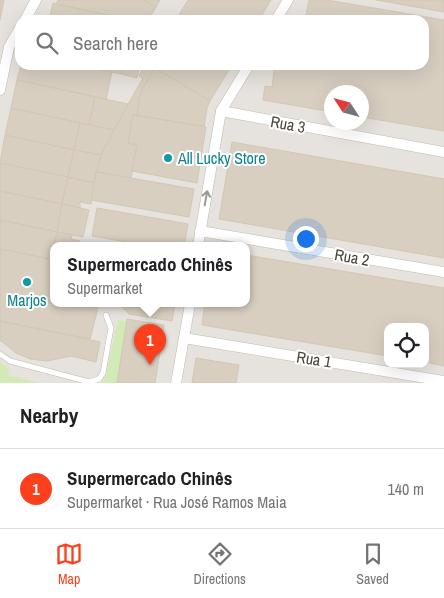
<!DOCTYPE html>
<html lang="en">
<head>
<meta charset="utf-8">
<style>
	:root { --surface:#fff; --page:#f6f6f6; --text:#202124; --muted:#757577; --line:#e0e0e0; --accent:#fc3f1d }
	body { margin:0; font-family:"Archivo Narrow",sans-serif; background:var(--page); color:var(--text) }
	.controls { position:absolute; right:15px; bottom:15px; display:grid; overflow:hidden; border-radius:10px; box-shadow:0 5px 20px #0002 }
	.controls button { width:45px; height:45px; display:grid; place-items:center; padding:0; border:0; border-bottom:1px solid var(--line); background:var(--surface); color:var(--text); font:25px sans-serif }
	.compass { position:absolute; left:324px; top:85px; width:45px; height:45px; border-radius:50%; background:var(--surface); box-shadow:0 5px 20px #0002; rotate:306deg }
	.you { position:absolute; left:305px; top:238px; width:18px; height:18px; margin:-12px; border:4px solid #fff; border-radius:50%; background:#1a73e8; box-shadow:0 0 0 8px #1a73e833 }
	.badge { display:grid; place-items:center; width:32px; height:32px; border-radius:50%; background:var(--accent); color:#fff; font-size:16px; font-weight:700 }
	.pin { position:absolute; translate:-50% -41px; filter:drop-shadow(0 1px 2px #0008) }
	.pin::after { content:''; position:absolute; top:26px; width:18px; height:15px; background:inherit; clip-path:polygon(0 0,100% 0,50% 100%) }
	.popup { position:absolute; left:50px; top:242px; width:200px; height:65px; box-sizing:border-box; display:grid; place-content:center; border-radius:10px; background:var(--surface); filter:drop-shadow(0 1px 4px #0005); font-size:16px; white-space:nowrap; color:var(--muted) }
	.popup b { font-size:19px; color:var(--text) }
	.popup::after { content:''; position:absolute; left:50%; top:100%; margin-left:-10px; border:10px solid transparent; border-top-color:var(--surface) }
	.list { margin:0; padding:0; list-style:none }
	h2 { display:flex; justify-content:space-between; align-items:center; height:65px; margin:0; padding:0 20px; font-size:21px }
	h2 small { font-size:16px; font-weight:400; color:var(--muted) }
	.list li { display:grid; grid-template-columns:32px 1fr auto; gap:15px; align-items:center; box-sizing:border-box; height:80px; padding:0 20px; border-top:1px solid var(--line) }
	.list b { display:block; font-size:19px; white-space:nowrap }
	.list p { margin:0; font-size:16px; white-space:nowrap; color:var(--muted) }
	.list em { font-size:16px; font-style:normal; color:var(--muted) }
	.icon { flex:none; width:28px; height:28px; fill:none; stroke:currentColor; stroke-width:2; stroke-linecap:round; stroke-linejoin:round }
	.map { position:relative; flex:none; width:444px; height:383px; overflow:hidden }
	.search { position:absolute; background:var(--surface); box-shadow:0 5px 20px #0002; left:15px; right:15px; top:15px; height:55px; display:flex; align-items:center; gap:12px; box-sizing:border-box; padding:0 18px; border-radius:15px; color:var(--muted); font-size:19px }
	.sheet { height:145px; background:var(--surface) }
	nav { display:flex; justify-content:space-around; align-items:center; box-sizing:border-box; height:70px; border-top:1px solid var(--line); background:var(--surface); font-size:14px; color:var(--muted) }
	nav a { display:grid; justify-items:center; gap:2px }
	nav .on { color:var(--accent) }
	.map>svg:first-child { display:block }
</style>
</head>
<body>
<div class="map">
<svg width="444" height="383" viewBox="0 0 444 383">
	<rect width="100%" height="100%" fill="#f6f3ec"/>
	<path fill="#e6e2dd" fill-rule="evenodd" d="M0 0H444V383H0ZM20 20H424V65H20ZM332 92H362V122H332ZM54 246H246V304H54ZM388 327H425V364H388Z"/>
	<g fill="#d2eab5">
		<polygon points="118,320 127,322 117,383 102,383 106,376"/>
		<polygon points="0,362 9,368 7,375 39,383 0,383"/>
	</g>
	<g fill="#d8cfc1" stroke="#d3c7b4">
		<polygon points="0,0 4,0 0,20"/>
		<polygon points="58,0 144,0 156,7 148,20 131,20 56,4"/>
		<polygon points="144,0 160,0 156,7"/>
		<polygon points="188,0 271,0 259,20 176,20"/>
		<polygon points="309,0 327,0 444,20 444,131 362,117 362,92 332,92 332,112 263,100 265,86 272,87 275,65 424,65 424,20 305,20"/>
		<polygon points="376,0 444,0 444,12"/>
		<polygon points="53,3 56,4 131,20 49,20"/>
		<polygon points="21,65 79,65 112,72 106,99 17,80"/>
		<polygon points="79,65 123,65 121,74"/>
		<polygon points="123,65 140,65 137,78 121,74"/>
		<polygon points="145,65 149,65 155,68 141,91 137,115 133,115 128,143 137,145 131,178 96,172 102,150 143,78 139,76"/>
		<polygon points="149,65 232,65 210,101"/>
		<polygon points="155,68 210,101 207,108 204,127 137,115 141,91"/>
		<polygon points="17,80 95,97 89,125 11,108"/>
		<polygon points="95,97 128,104 114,130 89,125"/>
		<polygon points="11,108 80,123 74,150 5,135"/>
		<polygon points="133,115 206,127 197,183 132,171 137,145 128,143"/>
		<polygon points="80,123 114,130 101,155 74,150"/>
		<polygon points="5,135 74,150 68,177 0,163"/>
		<polygon points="232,142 444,179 444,258 219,219"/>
		<polygon points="74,150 101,155 94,183 68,177"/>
		<polygon points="0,163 68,177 62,204 0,191"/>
		<polygon points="96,172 194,189 189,217 91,200"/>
		<polygon points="68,177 94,183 91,204 80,202 80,208 62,204"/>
		<polygon points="0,191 62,204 57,232 0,220"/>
		<polygon points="62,204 89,210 83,237 57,232"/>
		<polygon points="97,208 188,224 184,246 150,246 92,236"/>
		<polygon points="0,220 57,232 51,259 0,249"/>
		<polygon points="57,232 72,235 71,239 80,241 78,246 54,246 54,260 51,259"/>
		<polygon points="94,243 114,246 94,246"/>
		<polygon points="0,249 54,260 54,304 99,304 90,339 0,321"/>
		<polygon points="246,255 444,288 444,366 425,362 425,327 388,327 388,356 202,325 205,304 246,304"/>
		<polygon points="119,304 175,304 172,321 129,314"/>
		<polygon points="127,319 164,325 155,383 117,383"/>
		<polygon points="0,321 100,342 96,362 71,356 47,361 30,359 16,353 0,340"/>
		<polygon points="196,358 239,365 236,383 192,383"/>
	</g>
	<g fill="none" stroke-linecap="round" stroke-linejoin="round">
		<defs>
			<polyline id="service" points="0,354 10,361 89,382 99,379 103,373 111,328 106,315"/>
			<g id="minor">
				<polyline points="25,20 36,0"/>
				<polyline points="276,20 288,0"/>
				<polyline points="0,90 9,47 20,28"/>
				<polyline points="221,111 444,152"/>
				<polyline points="200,231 444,272"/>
				<polyline points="198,246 221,111 249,65"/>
				<polyline points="184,338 444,381"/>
				<polyline points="176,383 190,304"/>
			</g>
		</defs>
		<use href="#service" stroke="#c2bbae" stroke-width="6"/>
		<use href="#minor" stroke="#c2bbae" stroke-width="11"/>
		<use href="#service" stroke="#fff" stroke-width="5"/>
		<use href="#minor" stroke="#fff" stroke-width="10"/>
	</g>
	<defs><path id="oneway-shaft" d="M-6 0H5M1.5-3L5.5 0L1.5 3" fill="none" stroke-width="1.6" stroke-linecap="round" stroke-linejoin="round" transform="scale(1.25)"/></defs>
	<use stroke="#9c9892" href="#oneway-shaft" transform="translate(206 198) rotate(-80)"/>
	<g fill="#0f9aa8" stroke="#fff" stroke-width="2">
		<circle cx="168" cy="158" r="5"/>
		<circle cx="27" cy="282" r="5"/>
	</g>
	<g text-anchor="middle" stroke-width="4" stroke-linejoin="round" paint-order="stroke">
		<g font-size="16" fill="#4b4439" stroke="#fff">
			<text transform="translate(288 124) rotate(10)" y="6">Rua 3</text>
			<text transform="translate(352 257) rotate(10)" y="6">Rua 2</text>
			<text transform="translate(314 359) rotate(9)" y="6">Rua 1</text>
		</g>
		<g font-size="16" fill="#0d838f" stroke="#fff" text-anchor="start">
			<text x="178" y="164">All Lucky Store</text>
			<text x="27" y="306" text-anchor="middle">Marjos</text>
		</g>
	</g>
</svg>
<div class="controls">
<button><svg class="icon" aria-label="locate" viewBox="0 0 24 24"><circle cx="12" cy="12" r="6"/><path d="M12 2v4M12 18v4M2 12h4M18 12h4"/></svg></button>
</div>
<svg class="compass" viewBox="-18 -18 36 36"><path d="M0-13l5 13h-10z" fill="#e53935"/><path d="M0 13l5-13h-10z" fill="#757577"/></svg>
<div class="you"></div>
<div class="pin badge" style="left:150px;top:365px">1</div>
<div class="popup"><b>Supermercado Chinês</b>Supermarket</div>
<div class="search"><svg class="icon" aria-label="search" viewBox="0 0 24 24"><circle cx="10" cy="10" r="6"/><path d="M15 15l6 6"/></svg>Search here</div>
</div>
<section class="sheet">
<h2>Nearby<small></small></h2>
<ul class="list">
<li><span class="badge">1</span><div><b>Supermercado Chinês</b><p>Supermarket · Rua José Ramos Maia</p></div><em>140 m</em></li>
</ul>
</section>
<nav>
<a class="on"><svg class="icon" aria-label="map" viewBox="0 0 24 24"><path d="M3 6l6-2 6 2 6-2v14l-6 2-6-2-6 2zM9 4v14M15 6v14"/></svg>Map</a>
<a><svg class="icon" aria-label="directions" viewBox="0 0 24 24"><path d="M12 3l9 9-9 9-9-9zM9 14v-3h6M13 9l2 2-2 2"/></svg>Directions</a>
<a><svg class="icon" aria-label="saved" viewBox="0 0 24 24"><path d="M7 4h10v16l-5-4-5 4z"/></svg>Saved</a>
</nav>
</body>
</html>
